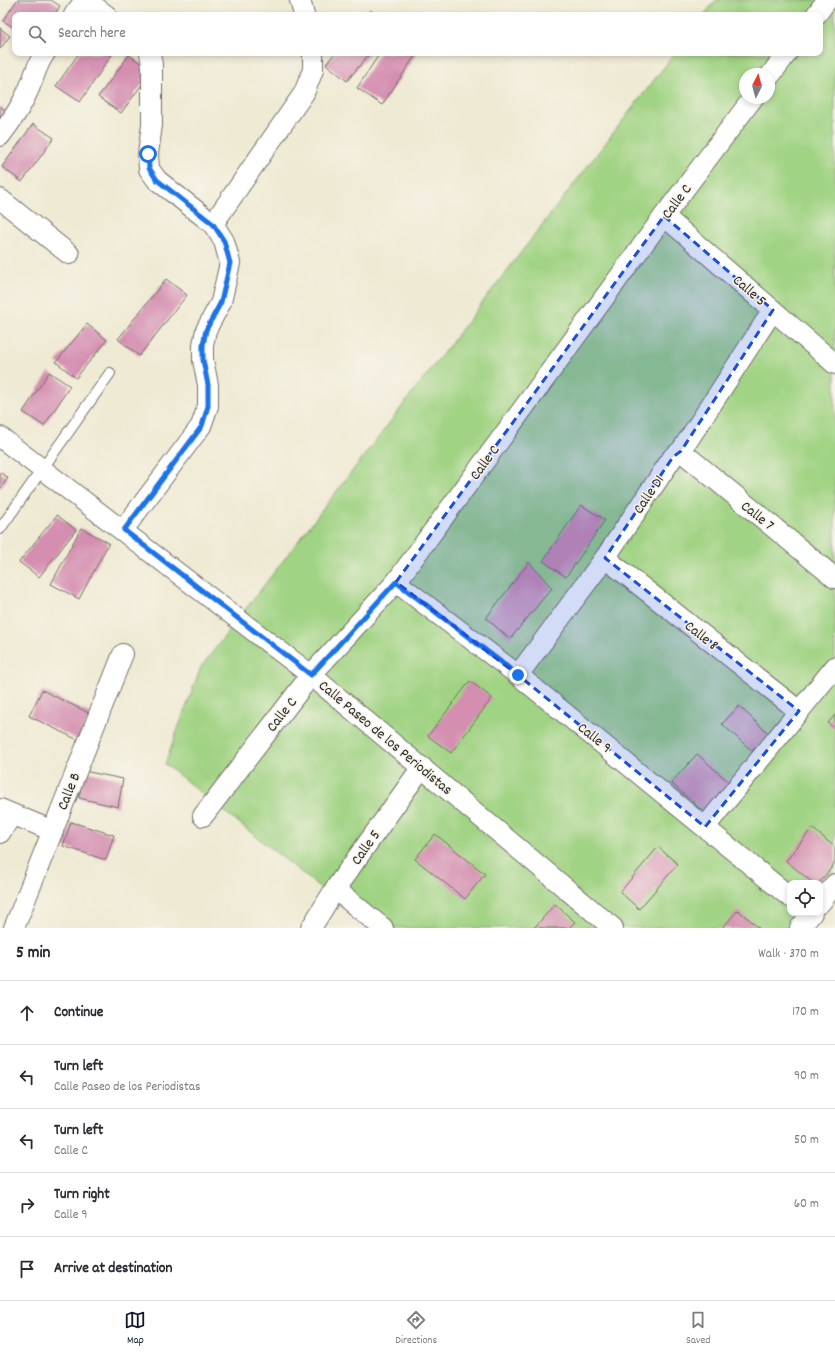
<!DOCTYPE html>
<html lang="en">
<head>
<meta charset="utf-8">
<style>
	:root { --surface:#fff; --page:#f7f7f7; --text:#2b2b33; --muted:#7c7c81; --line:#e1e1e2; --accent:#111827 }
	body { margin:0; font-family:Dekko,sans-serif; background:var(--page); color:var(--text) }
	.controls { position:absolute; right:12px; bottom:12px; display:grid; overflow:hidden; border-radius:8px; box-shadow:0 2px 6px #0003 }
	.controls button { width:36px; height:36px; display:grid; place-items:center; padding:0; border:0; border-bottom:1px solid var(--line); background:var(--surface); color:var(--text); font:20px sans-serif }
	.compass { position:absolute; left:739px; top:68px; width:36px; height:36px; border-radius:50%; background:var(--surface); box-shadow:0 2px 6px #0003; rotate:6deg }
	.stop { position:absolute; width:12px; height:12px; margin:-9px; border:3px solid #1a73e8; border-radius:50%; background:#fff }
	.stop.end { background:#1a73e8; border-color:#fff; box-shadow:0 1px 4px #0008 }
	.list { margin:0; padding:0; list-style:none }
	h2 { display:flex; justify-content:space-between; align-items:center; height:52px; margin:0; padding:0 16px; font-size:17px }
	h2 small { font-size:13px; font-weight:400; color:var(--muted) }
	.list li { display:grid; grid-template-columns:26px 1fr auto; gap:12px; align-items:center; box-sizing:border-box; height:64px; padding:0 16px; border-top:1px solid var(--line) }
	.list b { display:block; font-size:15px; white-space:nowrap }
	.list p { margin:0; font-size:13px; white-space:nowrap; color:var(--muted) }
	.list em { font-size:13px; font-style:normal; color:var(--muted) }
	.icon { flex:none; width:22px; height:22px; fill:none; stroke:currentColor; stroke-width:2; stroke-linecap:round; stroke-linejoin:round }
	.map { position:relative; flex:none; width:835px; height:928px; overflow:hidden }
	.search { position:absolute; background:var(--surface); box-shadow:0 2px 6px #0003; left:12px; right:12px; top:12px; height:44px; display:flex; align-items:center; gap:10px; box-sizing:border-box; padding:0 14px; border-radius:8px; color:var(--muted); font-size:15px }
	.sheet { height:372px; background:var(--surface) }
	nav { display:flex; justify-content:space-around; align-items:center; box-sizing:border-box; height:56px; border-top:1px solid var(--line); background:var(--surface); font-size:11px; color:var(--muted) }
	nav a { display:grid; justify-items:center; gap:2px }
	nav .on { color:var(--accent) }
	.map>svg:first-child { display:block }
</style>
</head>
<body>
<div class="map">
<svg width="835" height="928" viewBox="0 0 835 928">
	<rect width="100%" height="100%" fill="#f7f3e8"/>
	<filter id="ink" filterUnits="userSpaceOnUse"><feTurbulence type="fractalNoise" baseFrequency=".025" numOctaves="2"/><feDisplacementMap in="SourceGraphic" scale="8" xChannelSelector="R" yChannelSelector="G"/><feConvolveMatrix kernelMatrix="1 2 1 2 8 2 1 2 1" color-interpolation-filters="sRGB"/></filter>
	<filter id="wash" filterUnits="userSpaceOnUse"><feTurbulence type="fractalNoise" baseFrequency=".012" numOctaves="4" result="noise"/><feDisplacementMap in="SourceGraphic" scale="16" xChannelSelector="R" yChannelSelector="G"/><feGaussianBlur stdDeviation="0.9" result="paint"/><feColorMatrix in="noise" values="0 0 0 0 0 0 0 0 0 0 0 0 0 0 0 0 0 1.4 0 .05"/><feComposite in="paint" operator="in"/></filter>
	<g filter="url(#wash)">
		<rect width="100%" height="100%" fill="#efead3"/>
		<path fill="#a0d383" stroke="#667f57" fill-rule="evenodd" d="M716 0H835V869L820 888V883H790V913H800L788 928H371L165 764 201 667 675 53H820V15H704ZM745 74H769V98H745Z"/>
		<g id="blocks">
			<g fill="#d48eb0">
				<polygon points="17,0 51,0 60,6 54,15 15,15 15,28 3,21"/>
				<polygon points="370,10 377,15 366,15"/>
				<polygon points="0,28 10,36 0,49"/>
				<polygon points="79,53 113,53 80,102 56,86"/>
				<polygon points="335,53 370,53 347,81 326,64"/>
				<polygon points="380,53 417,53 382,105 357,88"/>
				<polygon points="129,55 152,71 121,113 98,97"/>
				<polygon points="0,106 10,114 0,128"/>
				<polygon points="33,124 54,138 22,182 2,167"/>
				<polygon points="166,279 187,295 139,356 118,339"/>
				<polygon points="87,324 107,340 76,378 56,362"/>
				<polygon points="49,372 70,386 44,426 23,412"/>
				<polygon points="0,472 8,478 0,489"/>
				<polygon points="581,505 605,520 566,577 543,561"/>
				<polygon points="57,515 76,530 39,577 19,562"/>
				<polygon points="81,528 109,543 79,599 51,584"/>
				<polygon points="529,562 552,588 510,639 486,618"/>
				<polygon points="470,681 492,698 451,753 428,736"/>
				<polygon points="42,690 91,714 78,740 29,716"/>
				<polygon points="739,706 769,734 752,751 722,724"/>
				<polygon points="835,715 835,729 828,723"/>
				<polygon points="697,754 730,783 704,812 671,783"/>
				<polygon points="84,771 123,779 118,807 79,798"/>
				<polygon points="71,822 114,835 106,860 63,846"/>
				<polygon points="812,828 835,847 835,863 819,883 813,883 786,861"/>
				<polygon points="435,834 485,874 465,899 415,859"/>
				<polygon points="658,847 678,864 639,909 620,892"/>
				<polygon points="555,904 575,922 569,928 534,928"/>
				<polygon points="738,910 759,928 722,928"/>
			</g>
		</g>
	</g>
	<g filter="url(#ink)">
		<use href="#blocks" fill-opacity="0" stroke="#706e66" stroke-width="1"/>
		<g fill="none" stroke-linecap="round" stroke-linejoin="round">
			<defs>
				<polyline id="service" points="0,529 110,373"/>
				<g id="minor">
					<polyline points="86,0 106,15"/>
					<polyline points="300,0 304,15"/>
					<polyline points="74,15 85,0"/>
					<polyline points="816,15 827,0"/>
					<polyline points="769,77 787,53"/>
					<path d="M0 136C10 123 20 109 27 93 34 79 36 65 45 53"/>
					<polyline points="0,199 69,254"/>
					<polyline points="664,216 835,364"/>
					<polyline points="213,224 304,93 313,70 313,53"/>
					<polyline points="0,437 311,675 613,928"/>
					<polyline points="681,451 835,578"/>
					<polyline points="123,530 201,426 208,406 208,385 203,360 203,345 206,330 221,302 230,263 224,241 213,224 157,180 149,169 148,154 152,125 152,65 150,53"/>
					<polyline points="605,558 799,711"/>
					<polyline points="396,582 518,675 790,897"/>
					<polyline points="518,675 605,558 673,457 681,451 773,310"/>
					<polyline points="0,809 53,831"/>
					<polyline points="203,816 311,675 396,582 664,216 753,98"/>
					<polyline points="705,827 835,667"/>
					<polyline points="0,833 12,815"/>
					<polyline points="335,889 383,928"/>
					<polyline points="820,903 835,884"/>
					<polyline points="14,928 123,654"/>
					<polyline points="311,928 335,889 422,767"/>
					<polyline points="800,928 812,913"/>
				</g>
			</defs>
			<use href="#service" stroke="#706e66" stroke-width="12"/>
			<use href="#minor" stroke="#706e66" stroke-width="22"/>
			<use href="#service" stroke="#fff" stroke-width="10"/>
			<use href="#minor" stroke="#fff" stroke-width="20"/>
		</g>
	</g>
	<g fill="none" stroke-linecap="round" stroke-linejoin="round" filter="url(#ink)">
		<polyline stroke="#1a73e8" stroke-width="5" points="148,154 149,168 157,180 213,224 224,241 230,263 221,302 206,330 203,345 203,360 208,385 208,406 202,426 124,530 311,675 396,582 518,675"/>
	</g>
	<path fill="#1d4ed8" fill-opacity="0.2" stroke="#1d4ed8" stroke-width="3" stroke-dasharray="8 5" stroke-linejoin="round" d="M664 216 773 310 681 451 673 457 605 558 799 711 705 827 518 675 396 582Z"/>
	<g text-anchor="middle" stroke-width="3" stroke-linejoin="round" paint-order="stroke">
		<g font-size="15" fill="#2b2b2b" stroke="#f7f3e8">
			<text transform="translate(676 201) rotate(-53)" y="5">Calle C</text>
			<text transform="translate(750 290) rotate(41)" y="5">Calle 5</text>
			<text transform="translate(484 462) rotate(-54)" y="5">Calle C</text>
			<text transform="translate(648 494) rotate(-56)" y="5">Calle D1</text>
			<text transform="translate(758 515) rotate(39)" y="5">Calle 7</text>
			<text transform="translate(702 635) rotate(38)" y="5">Calle 8</text>
			<text transform="translate(281 714) rotate(-52)" y="5">Calle C</text>
			<text transform="translate(386 737) rotate(40)" y="5">Calle Paseo de los Periodistas</text>
			<text transform="translate(595 737) rotate(39)" y="5">Calle 9</text>
			<text transform="translate(68 791) rotate(-68)" y="5">Calle B</text>
			<text transform="translate(365 847) rotate(-55)" y="5">Calle 5</text>
		</g>
	</g>
</svg>
<div class="controls">
<button><svg class="icon" aria-label="locate" viewBox="0 0 24 24"><circle cx="12" cy="12" r="6"/><path d="M12 2v4M12 18v4M2 12h4M18 12h4"/></svg></button>
</div>
<svg class="compass" viewBox="-18 -18 36 36"><path d="M0-13l5 13h-10z" fill="#e53935"/><path d="M0 13l5-13h-10z" fill="#7c7c81"/></svg>
<div class="stop" style="left:148px;top:154px"></div>
<div class="stop end" style="left:518px;top:675px"></div>
<div class="search"><svg class="icon" aria-label="search" viewBox="0 0 24 24"><circle cx="10" cy="10" r="6"/><path d="M15 15l6 6"/></svg>Search here</div>
</div>
<section class="sheet">
<h2>5 min<small>Walk · 370 m</small></h2>
<ul class="list">
<li><svg class="icon" aria-label="ahead" viewBox="0 0 24 24"><path d="M12 20V5M6 11l6-6 6 6"/></svg><div><b>Continue</b></div><em>170 m</em></li>
<li><svg class="icon" aria-label="left" viewBox="0 0 24 24"><path d="M17 20v-9H6M10 6l-5 5 5 5"/></svg><div><b>Turn left</b><p>Calle Paseo de los Periodistas</p></div><em>90 m</em></li>
<li><svg class="icon" aria-label="left" viewBox="0 0 24 24"><path d="M17 20v-9H6M10 6l-5 5 5 5"/></svg><div><b>Turn left</b><p>Calle C</p></div><em>50 m</em></li>
<li><svg class="icon" aria-label="right" viewBox="0 0 24 24"><path d="M7 20v-9h11M14 6l5 5-5 5"/></svg><div><b>Turn right</b><p>Calle 9</p></div><em>60 m</em></li>
<li><svg class="icon" aria-label="arrive" viewBox="0 0 24 24"><path d="M6 21V4h12l-3 4 3 4H6"/></svg><div><b>Arrive at destination</b></div></li>
</ul>
</section>
<nav>
<a class="on"><svg class="icon" aria-label="map" viewBox="0 0 24 24"><path d="M3 6l6-2 6 2 6-2v14l-6 2-6-2-6 2zM9 4v14M15 6v14"/></svg>Map</a>
<a><svg class="icon" aria-label="directions" viewBox="0 0 24 24"><path d="M12 3l9 9-9 9-9-9zM9 14v-3h6M13 9l2 2-2 2"/></svg>Directions</a>
<a><svg class="icon" aria-label="saved" viewBox="0 0 24 24"><path d="M7 4h10v16l-5-4-5 4z"/></svg>Saved</a>
</nav>
</body>
</html>
